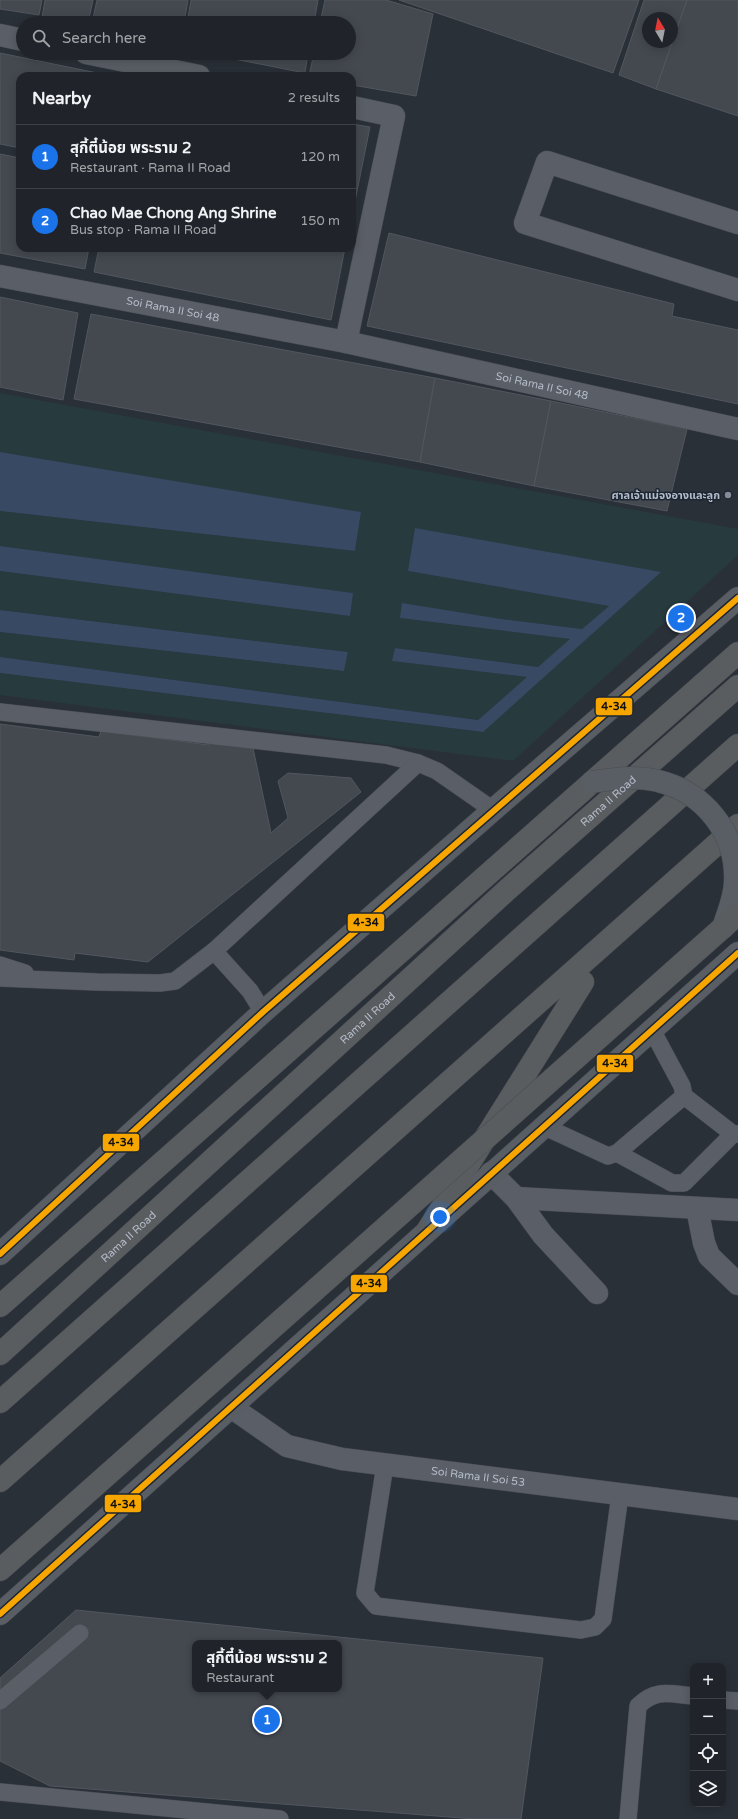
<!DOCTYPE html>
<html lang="en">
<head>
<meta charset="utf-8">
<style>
	:root { --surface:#20242a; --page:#2d3036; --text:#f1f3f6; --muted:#a2a4a8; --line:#3d4147; --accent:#1a73e8 }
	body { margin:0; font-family:"Varela Round","Noto Sans Thai",sans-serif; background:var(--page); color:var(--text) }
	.controls { position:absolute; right:12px; bottom:12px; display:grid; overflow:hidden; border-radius:8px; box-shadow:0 2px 10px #0003 }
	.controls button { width:36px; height:36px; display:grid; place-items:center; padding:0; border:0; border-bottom:1px solid var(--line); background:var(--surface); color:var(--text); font:20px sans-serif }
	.compass { position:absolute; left:642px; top:12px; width:36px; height:36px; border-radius:50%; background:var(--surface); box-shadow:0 2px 10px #0003; rotate:350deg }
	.you { position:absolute; left:440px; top:1217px; width:14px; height:14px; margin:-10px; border:3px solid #fff; border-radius:50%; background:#1a73e8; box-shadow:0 0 0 6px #1a73e833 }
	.badge { display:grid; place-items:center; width:26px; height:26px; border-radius:50%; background:var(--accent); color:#fff; font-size:13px; font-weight:700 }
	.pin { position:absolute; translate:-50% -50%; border:2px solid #fff; box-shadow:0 1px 4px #0006 }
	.popup { position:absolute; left:192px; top:1640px; width:150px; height:52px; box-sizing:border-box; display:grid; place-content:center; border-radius:8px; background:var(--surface); filter:drop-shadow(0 1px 3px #0005); font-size:13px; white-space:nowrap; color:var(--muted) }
	.popup b { font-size:15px; color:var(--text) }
	.popup::after { content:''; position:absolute; left:50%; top:100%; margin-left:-8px; border:8px solid transparent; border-top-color:var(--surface) }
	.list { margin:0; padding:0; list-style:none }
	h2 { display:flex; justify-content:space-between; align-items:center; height:52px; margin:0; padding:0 16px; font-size:17px }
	h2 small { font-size:13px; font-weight:400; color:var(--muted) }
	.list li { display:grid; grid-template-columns:26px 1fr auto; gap:12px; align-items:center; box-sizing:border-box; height:64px; padding:0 16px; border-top:1px solid var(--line) }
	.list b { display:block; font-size:15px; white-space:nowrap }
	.list p { margin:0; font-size:13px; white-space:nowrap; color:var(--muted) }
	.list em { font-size:13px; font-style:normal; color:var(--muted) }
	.icon { flex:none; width:22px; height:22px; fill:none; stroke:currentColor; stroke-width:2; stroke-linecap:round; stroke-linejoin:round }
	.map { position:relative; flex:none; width:738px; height:1819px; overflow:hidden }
	.search { position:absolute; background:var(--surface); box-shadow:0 2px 10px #0003; left:16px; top:16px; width:340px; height:44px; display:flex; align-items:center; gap:10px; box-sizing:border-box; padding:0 14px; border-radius:22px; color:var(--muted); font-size:15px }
	.panel { position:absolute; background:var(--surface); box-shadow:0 2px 10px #0003; left:16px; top:72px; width:340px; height:180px; border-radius:12px }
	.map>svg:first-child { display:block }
</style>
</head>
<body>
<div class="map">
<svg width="738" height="1819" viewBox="0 0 738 1819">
	<rect width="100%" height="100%" fill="#2a3038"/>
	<polygon fill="#273a3e" points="0,393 738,529 738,555 513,761 0,695 0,673 482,732 660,572 408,571 609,606 582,629 501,619 400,618 571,639 538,667 395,648 393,661 528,677 478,720 0,657 0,632 344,671 348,652 0,610 0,571 350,616 352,593 0,546 0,511 355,551 361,512 0,452"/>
	<g fill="#384963">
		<polygon points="0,452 361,512 355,551 0,511"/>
		<polygon points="415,528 661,572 483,732 0,673 0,657 478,720 527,677 392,661 395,648 538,667 570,639 400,618 402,603 501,619 582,629 609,606 408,571"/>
		<polygon points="0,546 353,593 350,616 0,571"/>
		<polygon points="0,610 348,652 344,671 0,632"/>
	</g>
	<g fill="#444950" stroke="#52575f" fill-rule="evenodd">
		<polygon points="0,0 42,0 39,15 0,9"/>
		<polygon points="45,0 93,0 88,23 41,23"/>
		<polygon points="97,0 188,0 184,23 92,23"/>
		<polygon points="191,0 318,0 314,23 187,23"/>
		<polygon points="325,0 386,0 433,14 416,96 352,85 352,76 309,76 314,53 349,53 349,23 320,23"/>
		<polygon points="399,0 639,0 613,73"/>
		<path d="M644 0H687L656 89 619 75ZM648 18H672V42H648Z"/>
		<polygon points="687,0 738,0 738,116 656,89"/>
		<polygon points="0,53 112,76 20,76 20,148 0,144"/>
		<polygon points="204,53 308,53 305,73"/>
		<polygon points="352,124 370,127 352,216"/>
		<polygon points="0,154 20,158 20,248 89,248 85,269 0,253"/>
		<polygon points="389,233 674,304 672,316 738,330 738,404 367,326"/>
		<polygon points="99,248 345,248 331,320 94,272"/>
		<polygon points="0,297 78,313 63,400 0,387"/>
		<polygon points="91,314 435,378 420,462 74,399"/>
		<polygon points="435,378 551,401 534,486 420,462"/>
		<polygon points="551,401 687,429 667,511 534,486"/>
		<polygon points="0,724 99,737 101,731 209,745 208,742 253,748 271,833 288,818 278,781 288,773 351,778 361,792 148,962 75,953 74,960 0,950"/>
		<path d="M76 1610 543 1658 521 1819H475L50 1786 0 1761V1678ZM195 1643H339V1689H195Z"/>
	</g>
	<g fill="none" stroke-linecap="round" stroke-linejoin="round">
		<defs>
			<g id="lane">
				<polyline points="0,712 386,755 418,763 437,771 493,810"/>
				<polyline points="214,951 250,991 263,1012"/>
				<polyline points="0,965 25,973"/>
				<polyline points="0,978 97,982 160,983 175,981 214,951 418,763"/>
				<polyline points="684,1096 733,1134 738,1134"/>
				<polyline points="543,1126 608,1156 617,1153 684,1096 682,1086 652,1030"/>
				<polyline points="617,1153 672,1183 684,1183 733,1134"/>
				<polyline points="385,1465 365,1593 376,1606 581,1630 595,1627 603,1619 620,1495"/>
				<polyline points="723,1700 738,1701"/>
				<polyline points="0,1701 80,1633"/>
				<polyline points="0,1792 280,1819"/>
				<path d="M628 1819 638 1706C656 1688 670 1694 693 1696"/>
			</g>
			<g id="street">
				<polyline points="0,35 23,40"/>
				<polyline points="86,53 199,76"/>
				<polyline points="738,223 547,162 525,223 738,290"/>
				<path id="s1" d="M0 276 346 342 738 429"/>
				<polyline points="346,342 394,116 352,107"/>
				<polyline points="491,1173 516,1198 543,1235 597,1293"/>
				<polyline points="516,1198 738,1210"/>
				<polyline points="697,1208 704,1243 709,1256 738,1284"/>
				<path id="s2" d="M231 1407 287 1446 342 1459 738 1509"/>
			</g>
			<g id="secondary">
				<polyline points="0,1254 263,1012 493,810 738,598"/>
				<polyline points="0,1614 738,953"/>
			</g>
			<g id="highway">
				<polyline points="427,1231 583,982"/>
				<polyline points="0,1306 738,653"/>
				<path id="s3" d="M0 1354 507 890 738 686"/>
				<polyline points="0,1402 738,745"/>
				<polyline points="0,1481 738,825"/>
				<polyline points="0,1570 44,1531"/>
			</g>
		</defs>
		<use href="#lane" stroke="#484c53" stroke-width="18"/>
		<use href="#street" stroke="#484c53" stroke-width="23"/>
		<use href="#secondary" stroke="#484c53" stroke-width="23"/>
		<use href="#highway" stroke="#474c53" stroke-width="23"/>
		<use href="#lane" stroke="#5a5e66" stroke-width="17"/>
		<use href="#street" stroke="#5a5e66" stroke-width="22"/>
		<use href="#secondary" stroke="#595d64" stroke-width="22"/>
		<use href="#highway" stroke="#5a5d60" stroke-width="22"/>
		<defs>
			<path id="secondary-bridge" d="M592 782C614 779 636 775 658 781 704 792 737 833 735 881 735 897 728 912 723 928"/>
			<polyline id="highway-bridge" points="44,1531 738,914"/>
		</defs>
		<use href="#secondary-bridge" stroke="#484c53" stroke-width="23" stroke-linecap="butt"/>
		<use href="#highway-bridge" stroke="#474c53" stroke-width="23" stroke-linecap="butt"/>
		<use href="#secondary-bridge" stroke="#595d64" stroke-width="22"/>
		<use href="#highway-bridge" stroke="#5a5d60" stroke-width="22"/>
		<defs>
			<g id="bus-1">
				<polyline points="0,1254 263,1012 738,598"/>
				<polyline points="0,1614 738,953"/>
			</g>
		</defs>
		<use href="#bus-1" stroke="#1d2633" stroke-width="9"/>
		<use href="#bus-1" stroke="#f7a600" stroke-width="6"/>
	</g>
	<circle fill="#848b96" stroke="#1d2633" stroke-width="1.5" cx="728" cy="495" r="4"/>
	<g text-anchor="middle" stroke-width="3" stroke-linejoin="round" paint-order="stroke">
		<g font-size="11" fill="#b4bcc9" stroke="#1d2633">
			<text dy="4" stroke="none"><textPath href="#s1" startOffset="176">Soi Rama II Soi 48</textPath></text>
			<text dy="4" stroke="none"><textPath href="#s1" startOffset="553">Soi Rama II Soi 48</textPath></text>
			<text dy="4" stroke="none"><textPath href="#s3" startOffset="822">Rama II Road</textPath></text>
			<text dy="4" stroke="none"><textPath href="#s3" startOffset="498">Rama II Road</textPath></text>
			<text dy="4" stroke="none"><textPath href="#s3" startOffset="174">Rama II Road</textPath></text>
			<text dy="4" stroke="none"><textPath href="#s2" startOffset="262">Soi Rama II Soi 53</textPath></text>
		</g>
		<g font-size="11" font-weight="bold" fill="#b4bcc9" stroke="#1d2633" text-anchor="end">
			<text x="720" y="499">ศาลเจ้าแม่จงอางและลูก</text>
		</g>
	</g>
	<g stroke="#1d2633" stroke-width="1.5">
		<rect x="595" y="697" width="38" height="19" rx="4" fill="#f7a600"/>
		<rect x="347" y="913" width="38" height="19" rx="4" fill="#f7a600"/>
		<rect x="596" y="1054" width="38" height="19" rx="4" fill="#f7a600"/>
		<rect x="102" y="1133" width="38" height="19" rx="4" fill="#f7a600"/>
		<rect x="350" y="1274" width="38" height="19" rx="4" fill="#f7a600"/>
		<rect x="104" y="1494" width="38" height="19" rx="4" fill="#f7a600"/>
	</g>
	<g font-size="11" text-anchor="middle" font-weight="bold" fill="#111">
		<text x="614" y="710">4-34</text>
		<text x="366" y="926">4-34</text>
		<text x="615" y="1067">4-34</text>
		<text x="121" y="1146">4-34</text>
		<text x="369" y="1287">4-34</text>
		<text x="123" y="1508">4-34</text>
	</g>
</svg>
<div class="controls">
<button>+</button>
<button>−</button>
<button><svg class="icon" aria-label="locate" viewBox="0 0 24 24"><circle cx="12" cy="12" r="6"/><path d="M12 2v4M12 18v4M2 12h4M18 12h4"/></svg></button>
<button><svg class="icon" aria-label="layers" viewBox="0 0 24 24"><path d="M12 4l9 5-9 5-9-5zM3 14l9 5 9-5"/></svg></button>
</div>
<svg class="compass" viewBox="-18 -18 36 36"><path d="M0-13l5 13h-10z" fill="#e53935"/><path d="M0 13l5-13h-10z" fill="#a2a4a8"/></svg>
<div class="you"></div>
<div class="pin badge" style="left:267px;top:1720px">1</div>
<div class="popup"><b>สุกี้ตี๋น้อย พระราม 2</b>Restaurant</div>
<div class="pin badge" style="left:681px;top:618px">2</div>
<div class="search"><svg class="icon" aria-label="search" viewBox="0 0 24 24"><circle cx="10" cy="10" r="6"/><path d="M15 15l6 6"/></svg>Search here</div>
<section class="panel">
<h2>Nearby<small>2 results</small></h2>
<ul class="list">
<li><span class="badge">1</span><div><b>สุกี้ตี๋น้อย พระราม 2</b><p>Restaurant · Rama II Road</p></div><em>120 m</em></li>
<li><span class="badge">2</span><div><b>Chao Mae Chong Ang Shrine</b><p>Bus stop · Rama II Road</p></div><em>150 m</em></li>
</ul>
</section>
</div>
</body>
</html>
